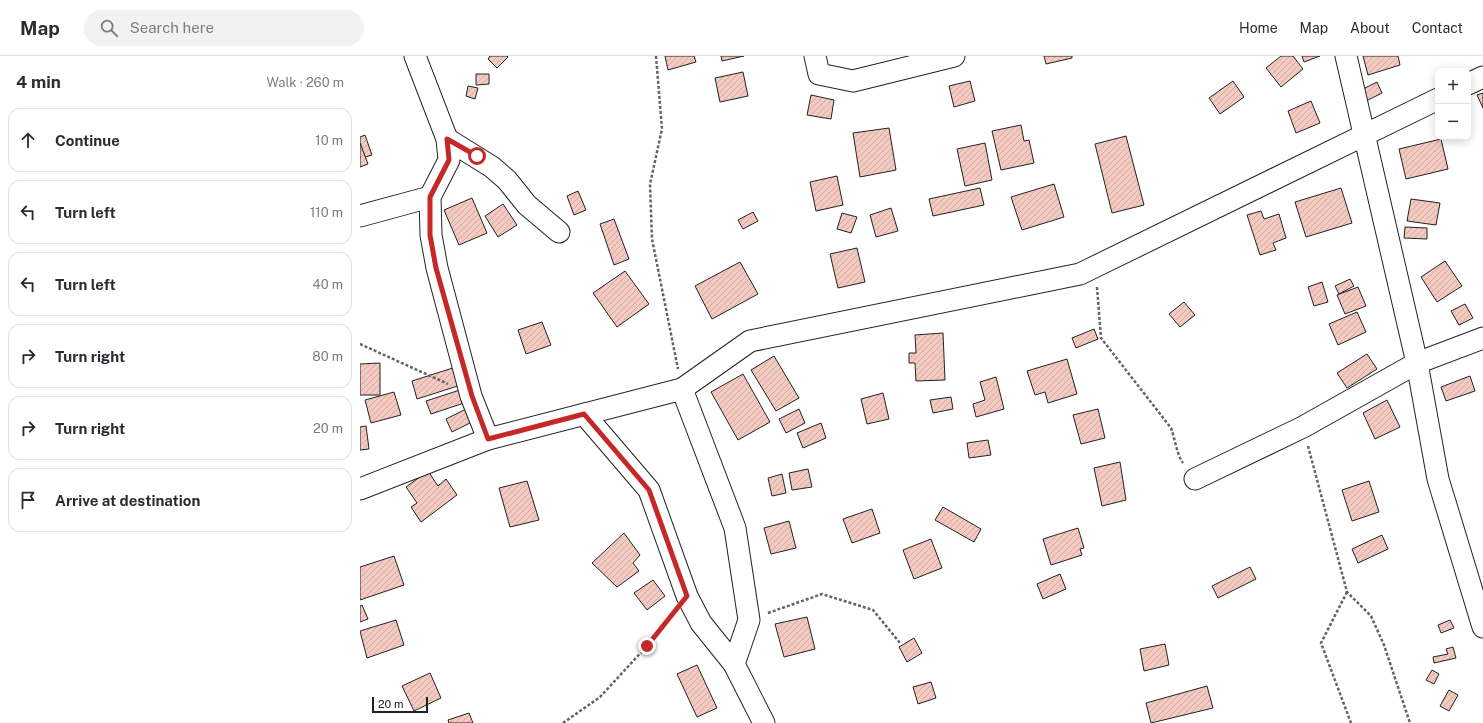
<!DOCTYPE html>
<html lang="en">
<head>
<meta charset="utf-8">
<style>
	:root { --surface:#fff; --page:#f2f2f3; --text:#2b2b33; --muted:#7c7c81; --line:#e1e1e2 }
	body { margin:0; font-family:"Public Sans",sans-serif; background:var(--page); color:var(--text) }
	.controls { position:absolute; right:12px; top:12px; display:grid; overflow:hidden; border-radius:8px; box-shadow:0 2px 10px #0003 }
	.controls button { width:36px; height:36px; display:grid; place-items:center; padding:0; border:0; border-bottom:1px solid var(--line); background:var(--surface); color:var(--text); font:20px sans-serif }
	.scale { position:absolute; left:12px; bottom:10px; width:56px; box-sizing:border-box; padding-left:4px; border:2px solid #222; border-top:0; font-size:11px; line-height:14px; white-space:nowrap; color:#222; -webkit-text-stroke:3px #fff; paint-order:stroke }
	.stop { position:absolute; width:12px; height:12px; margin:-9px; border:3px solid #c62828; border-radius:50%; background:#fff }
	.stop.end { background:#c62828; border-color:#fff; box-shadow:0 1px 4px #0008 }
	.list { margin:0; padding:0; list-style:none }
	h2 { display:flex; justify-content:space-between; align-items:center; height:52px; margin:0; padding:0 16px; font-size:17px }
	h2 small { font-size:13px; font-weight:400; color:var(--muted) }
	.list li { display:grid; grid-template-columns:26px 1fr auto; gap:12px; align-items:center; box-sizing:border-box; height:64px; margin:0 8px 8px; padding:0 8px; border:1px solid var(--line); border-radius:12px }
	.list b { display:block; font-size:15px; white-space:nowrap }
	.list em { font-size:13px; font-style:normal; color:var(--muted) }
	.icon { flex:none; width:22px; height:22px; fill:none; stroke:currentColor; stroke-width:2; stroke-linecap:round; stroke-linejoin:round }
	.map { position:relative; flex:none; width:1123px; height:667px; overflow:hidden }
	header { display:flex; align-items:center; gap:24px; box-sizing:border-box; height:56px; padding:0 20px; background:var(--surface); border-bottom:1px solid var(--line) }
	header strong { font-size:19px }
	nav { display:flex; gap:22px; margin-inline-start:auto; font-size:14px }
	.search { width:280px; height:36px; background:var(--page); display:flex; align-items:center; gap:10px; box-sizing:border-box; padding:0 14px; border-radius:22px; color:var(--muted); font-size:15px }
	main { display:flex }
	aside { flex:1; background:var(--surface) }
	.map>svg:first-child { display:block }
</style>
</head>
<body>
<header>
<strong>Map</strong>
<div class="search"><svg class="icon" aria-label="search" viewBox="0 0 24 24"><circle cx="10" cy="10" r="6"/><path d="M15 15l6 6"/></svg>Search here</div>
<nav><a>Home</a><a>Map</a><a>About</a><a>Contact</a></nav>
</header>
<main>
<aside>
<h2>4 min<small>Walk · 260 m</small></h2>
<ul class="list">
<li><svg class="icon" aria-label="ahead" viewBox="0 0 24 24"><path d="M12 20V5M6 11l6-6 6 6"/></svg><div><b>Continue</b></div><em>10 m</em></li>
<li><svg class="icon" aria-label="left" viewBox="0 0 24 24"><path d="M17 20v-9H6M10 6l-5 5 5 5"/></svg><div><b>Turn left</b></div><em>110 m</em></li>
<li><svg class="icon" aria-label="left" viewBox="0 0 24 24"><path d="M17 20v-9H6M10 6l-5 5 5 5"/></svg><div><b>Turn left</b></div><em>40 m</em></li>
<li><svg class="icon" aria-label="right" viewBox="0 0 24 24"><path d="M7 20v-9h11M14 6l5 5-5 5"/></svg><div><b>Turn right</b></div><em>80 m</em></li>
<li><svg class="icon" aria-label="right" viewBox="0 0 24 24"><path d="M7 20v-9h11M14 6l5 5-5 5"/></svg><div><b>Turn right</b></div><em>20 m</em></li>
<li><svg class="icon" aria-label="arrive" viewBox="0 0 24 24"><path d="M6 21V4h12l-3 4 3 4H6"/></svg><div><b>Arrive at destination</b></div></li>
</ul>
</aside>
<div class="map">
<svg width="1123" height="667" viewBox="0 0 1123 667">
	<defs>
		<pattern id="building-hatch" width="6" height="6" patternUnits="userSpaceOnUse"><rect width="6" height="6" fill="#f3c9c0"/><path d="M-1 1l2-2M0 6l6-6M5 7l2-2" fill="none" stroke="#d0aca5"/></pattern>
	</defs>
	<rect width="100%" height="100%" fill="#fff"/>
	<g fill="url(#building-hatch)" stroke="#222">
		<polygon points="130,0 147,0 148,1 137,12 128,3"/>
		<polygon points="305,0 334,0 336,6 308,14"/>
		<polygon points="361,0 384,0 362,5"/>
		<polygon points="684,0 712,0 712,2 686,8"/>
		<polygon points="921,0 933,0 943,13 921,31 906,12"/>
		<polygon points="942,0 960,0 944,6"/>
		<polygon points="1003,0 1038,0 1040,9 1008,19"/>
		<polygon points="383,16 388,40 360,46 355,22"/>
		<polygon points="116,18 129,18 129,28 116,29"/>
		<polygon points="610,25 615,45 594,51 589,30"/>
		<polygon points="873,25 884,41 860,58 849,42"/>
		<polygon points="1017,26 1022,37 1006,45 1001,34"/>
		<polygon points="108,30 118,32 115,43 106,40"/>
		<polygon points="1123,37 1123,52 1117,39"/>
		<polygon points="451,39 474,44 471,63 447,59"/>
		<polygon points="951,45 960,67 936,77 928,55"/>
		<polygon points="661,69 664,85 669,84 674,107 641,114 632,75"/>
		<polygon points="529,72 536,114 500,121 493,77"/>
		<polygon points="5,79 12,99 5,101 0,87 0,81"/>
		<polygon points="766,80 784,149 752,157 735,88"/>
		<polygon points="1081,83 1088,113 1046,123 1039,93"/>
		<polygon points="0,87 8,108 0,111"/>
		<polygon points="625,87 632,124 605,130 597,93"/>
		<polygon points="477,120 483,149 456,155 450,126"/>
		<polygon points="694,128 704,161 662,174 651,141"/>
		<polygon points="620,132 624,149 573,160 569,143"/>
		<polygon points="981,132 992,167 946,181 935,146"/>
		<polygon points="218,135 226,154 214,159 207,140"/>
		<polygon points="112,142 127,177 99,189 84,154"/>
		<polygon points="1051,143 1080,147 1076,169 1047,165"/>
		<polygon points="143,148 157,169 138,181 125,160"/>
		<polygon points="531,152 538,175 516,181 510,159"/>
		<polygon points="901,155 904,163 919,158 926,182 913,187 916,194 900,199 887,159"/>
		<polygon points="393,156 398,165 383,173 378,164"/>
		<polygon points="482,157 497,161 491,177 477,173"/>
		<polygon points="254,163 269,203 254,209 240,168"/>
		<polygon points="1045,171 1067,172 1067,183 1044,182"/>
		<polygon points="497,192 505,226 478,232 470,198"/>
		<polygon points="1085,205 1102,230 1077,246 1061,221"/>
		<polygon points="380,206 398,238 352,263 335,230"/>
		<polygon points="265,215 289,248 257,271 233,237"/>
		<polygon points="990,223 994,230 979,238 975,230"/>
		<polygon points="962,226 968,246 954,250 948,231"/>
		<polygon points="998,231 1006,250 985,258 977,239"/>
		<polygon points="824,246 835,259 820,271 809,258"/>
		<polygon points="1105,248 1113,262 1099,269 1091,255"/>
		<polygon points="997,256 1006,276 978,289 969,268"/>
		<polygon points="182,266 191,289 166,298 158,274"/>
		<polygon points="734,273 738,283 716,292 712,282"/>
		<polygon points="583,277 585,324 556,325 555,307 549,307 549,297 556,297 555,279"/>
		<polygon points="1007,298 1017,313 987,332 977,317"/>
		<polygon points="414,300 439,342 416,355 391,314"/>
		<polygon points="707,303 717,338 688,347 685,336 675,339 667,315"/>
		<polygon points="20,307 20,339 0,339 0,308"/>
		<polygon points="99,310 104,328 57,343 52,325"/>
		<polygon points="383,318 410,366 378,384 351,336"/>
		<polygon points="1110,320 1115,335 1086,345 1081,331"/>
		<polygon points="636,321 644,353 616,361 613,348 625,344 620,326"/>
		<polygon points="112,330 116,343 71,358 66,345"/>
		<polygon points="34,336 41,359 11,367 5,344"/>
		<polygon points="523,337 529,363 507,368 501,343"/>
		<polygon points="591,341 593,353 573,357 570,344"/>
		<polygon points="1027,344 1040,371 1015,383 1003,357"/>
		<polygon points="108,352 114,365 92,376 86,363"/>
		<polygon points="439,353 445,367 426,377 419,363"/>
		<polygon points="738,353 745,382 721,388 713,359"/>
		<polygon points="461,367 466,382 443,392 437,377"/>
		<polygon points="6,370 9,393 0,394 0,371"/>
		<polygon points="628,384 631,399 609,402 607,387"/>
		<polygon points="760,406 766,444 742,450 734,412"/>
		<polygon points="448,413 452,431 432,434 429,417"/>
		<polygon points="68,415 78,430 86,423 97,439 61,466 51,451 57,447 46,431"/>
		<polygon points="422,418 426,437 412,440 408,422"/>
		<polygon points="167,425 179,464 150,471 139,432"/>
		<polygon points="1009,425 1019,456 992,465 982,434"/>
		<polygon points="583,451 621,473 614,486 575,464"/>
		<polygon points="512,453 520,477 492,487 483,463"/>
		<polygon points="429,465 436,492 411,498 404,472"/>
		<polygon points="718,472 724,492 720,493 722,499 691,509 683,483"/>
		<polygon points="264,477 280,499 273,507 279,515 257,531 232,507"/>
		<polygon points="1022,479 1028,493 998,507 992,493"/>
		<polygon points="571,483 582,512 554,523 543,494"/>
		<polygon points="34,500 44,529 0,544 0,511"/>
		<polygon points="890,511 896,523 858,542 852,530"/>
		<polygon points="700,518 706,533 683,543 677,528"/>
		<polygon points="293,524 305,540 287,554 274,537"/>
		<polygon points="2,549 8,563 0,566 0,550"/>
		<polygon points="447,561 455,593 424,601 415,568"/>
		<polygon points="36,564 44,589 7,602 0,575"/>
		<polygon points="1090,564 1094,572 1081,577 1078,569"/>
		<polygon points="554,582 562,597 547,606 539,591"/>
		<polygon points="805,588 809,609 784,615 780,593"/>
		<polygon points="1093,591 1096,602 1074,607 1073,601 1088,598 1086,593"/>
		<polygon points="337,609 357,652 337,661 317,618"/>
		<polygon points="1072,614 1079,618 1074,628 1066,624"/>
		<polygon points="70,617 81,642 54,655 42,630"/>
		<polygon points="571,626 576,642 558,648 553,631"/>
		<polygon points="847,630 853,652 791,667 786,647"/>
		<polygon points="1089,634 1098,639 1089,655 1080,650"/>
		<polygon points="109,657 113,667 89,667 88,664"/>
	</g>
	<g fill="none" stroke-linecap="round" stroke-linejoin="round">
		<defs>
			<g id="minor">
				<polyline points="55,0 87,83 89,104 70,141 71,179 77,212 111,340 128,383 322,333 375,472 389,564 374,608 404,667"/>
				<polyline points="455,0 459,18 493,25 594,0"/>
				<polyline points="986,0 1057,307 1078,423 1123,571"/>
				<polyline points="1108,28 1123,21"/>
				<polyline points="87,83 132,111 147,124 167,149 199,176"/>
				<polyline points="0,160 70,141"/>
				<polyline points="322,333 390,285 720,218 1078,43"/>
				<polyline points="224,358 289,434 327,540 341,567 374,608"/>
				<polyline points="835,423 943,371 1057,307 1123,282"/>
				<polyline points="0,433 128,383"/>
			</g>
		</defs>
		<use href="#minor" stroke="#222" stroke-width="23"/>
		<g stroke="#646464" stroke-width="2.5" stroke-dasharray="3 2" stroke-linecap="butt">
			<polyline points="296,0 302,73 290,128 292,183 318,313"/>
			<path d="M737 231 741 282 811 372C815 383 817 399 823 407"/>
			<polyline points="0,288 88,328"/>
			<polyline points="948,390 987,536 1011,560 1024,589 1050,667"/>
			<polyline points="987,536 961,587 991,667"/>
			<polyline points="408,557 462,538 513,554 540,587"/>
			<polyline points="203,667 240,641 287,590 314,556"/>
		</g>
		<use href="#minor" stroke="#fff" stroke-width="21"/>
	</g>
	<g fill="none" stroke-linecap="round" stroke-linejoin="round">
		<polyline stroke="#c62828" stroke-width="5" points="117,100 87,83 89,104 70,141 70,179 76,212 112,340 128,383 224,358 289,434 327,540 287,590"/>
	</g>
</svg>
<div class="controls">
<button>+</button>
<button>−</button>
</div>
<div class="scale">20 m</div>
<div class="stop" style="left:117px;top:100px"></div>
<div class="stop end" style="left:287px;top:590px"></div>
</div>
</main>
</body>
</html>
